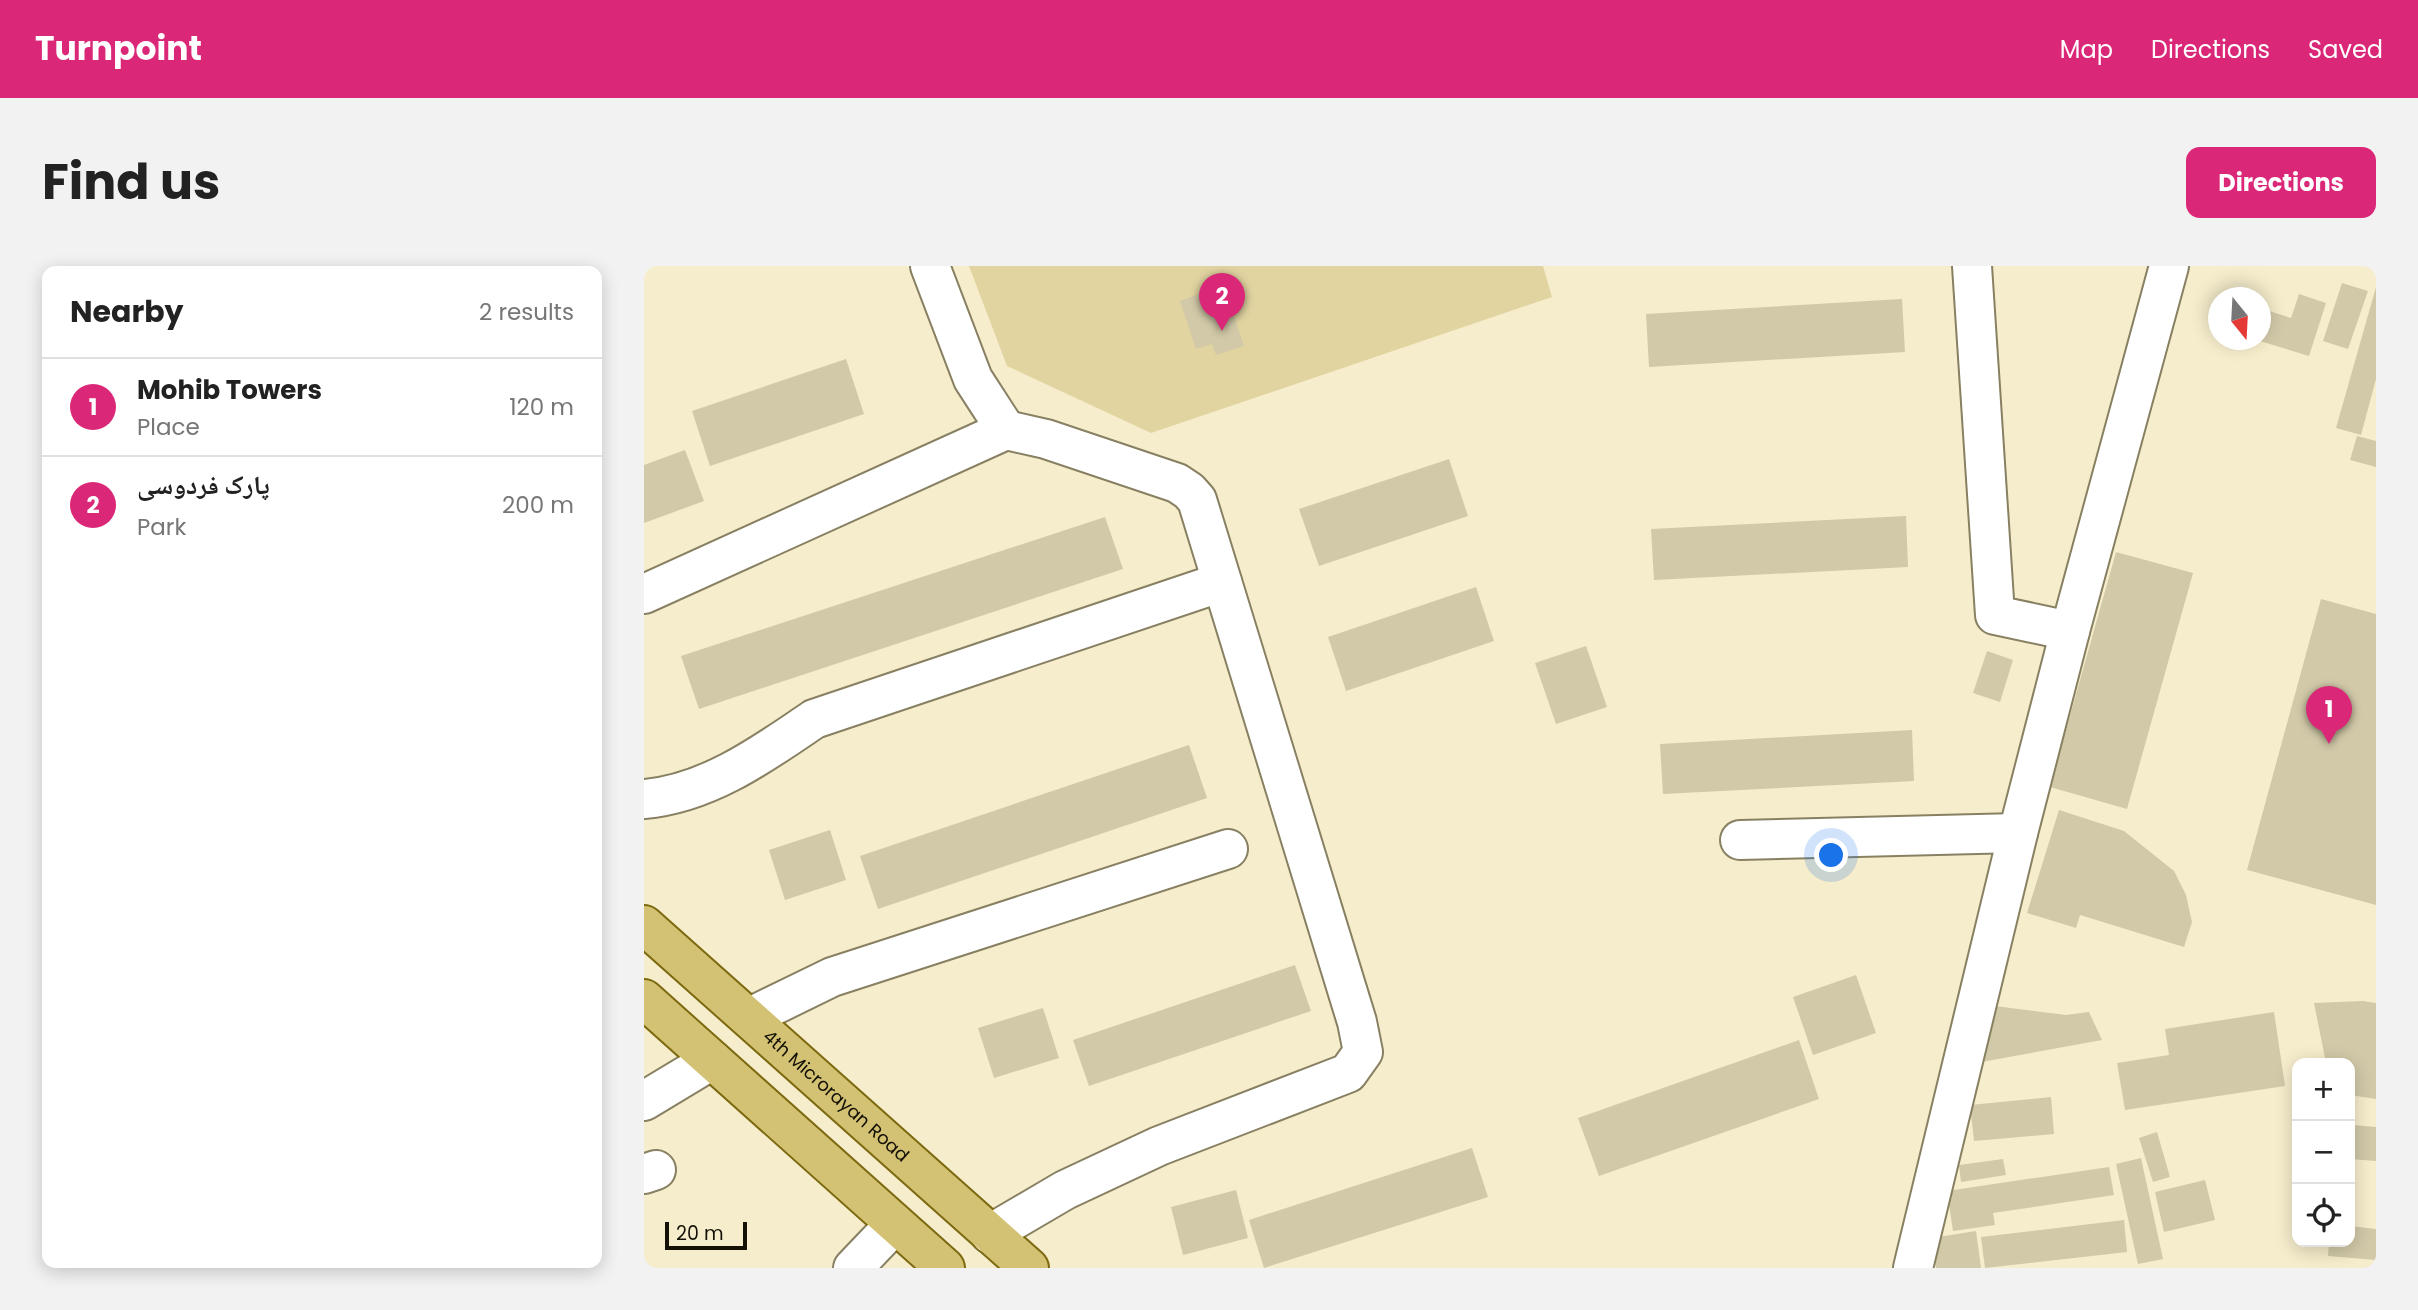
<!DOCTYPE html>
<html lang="en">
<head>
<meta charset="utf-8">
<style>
	:root { --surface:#fff; --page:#f2f2f2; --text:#222; --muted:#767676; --line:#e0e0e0; --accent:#db2777 }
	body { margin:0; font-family:Poppins,"Noto Naskh Arabic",sans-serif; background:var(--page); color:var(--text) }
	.controls { position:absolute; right:21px; bottom:21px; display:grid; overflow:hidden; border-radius:14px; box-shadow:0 4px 18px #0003 }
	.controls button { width:63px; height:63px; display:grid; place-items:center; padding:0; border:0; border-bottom:2px solid var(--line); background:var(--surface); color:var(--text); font:35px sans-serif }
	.compass { position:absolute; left:1564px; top:21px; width:63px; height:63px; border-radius:50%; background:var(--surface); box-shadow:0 4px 18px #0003; rotate:162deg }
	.scale { position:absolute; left:21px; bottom:18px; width:82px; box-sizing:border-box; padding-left:7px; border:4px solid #131005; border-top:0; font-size:19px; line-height:24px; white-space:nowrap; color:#131005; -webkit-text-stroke:5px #f6edcc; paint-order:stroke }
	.you { position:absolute; left:1188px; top:590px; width:24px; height:24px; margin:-18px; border:5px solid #fff; border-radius:50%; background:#1a73e8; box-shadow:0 0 0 10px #1a73e833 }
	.badge { display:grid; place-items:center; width:46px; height:46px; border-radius:50%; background:var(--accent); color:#fff; font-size:23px; font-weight:700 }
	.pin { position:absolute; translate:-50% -58px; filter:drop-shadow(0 2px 4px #0008) }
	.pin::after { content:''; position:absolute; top:37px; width:24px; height:21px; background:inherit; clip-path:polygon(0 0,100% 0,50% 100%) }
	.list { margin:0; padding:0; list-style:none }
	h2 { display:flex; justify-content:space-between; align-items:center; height:91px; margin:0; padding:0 28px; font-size:30px }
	h2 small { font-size:23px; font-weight:400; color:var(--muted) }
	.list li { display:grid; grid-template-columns:46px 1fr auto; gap:21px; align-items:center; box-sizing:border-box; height:98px; padding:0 28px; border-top:2px solid var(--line) }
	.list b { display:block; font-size:26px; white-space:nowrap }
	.list p { margin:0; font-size:23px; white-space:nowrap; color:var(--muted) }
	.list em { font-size:23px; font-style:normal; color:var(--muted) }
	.icon { flex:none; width:38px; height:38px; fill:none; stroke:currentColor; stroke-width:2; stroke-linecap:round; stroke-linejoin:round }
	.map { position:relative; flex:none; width:1732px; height:1002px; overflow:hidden; border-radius:14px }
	header { display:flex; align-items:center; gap:42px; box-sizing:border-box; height:98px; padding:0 35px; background:var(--accent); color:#fff }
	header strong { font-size:33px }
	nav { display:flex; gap:38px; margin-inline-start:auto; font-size:24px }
	.intro { display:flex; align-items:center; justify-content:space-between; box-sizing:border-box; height:168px; padding:0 42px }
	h1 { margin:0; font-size:49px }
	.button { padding:18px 32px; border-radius:14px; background:var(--accent); color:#fff; font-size:24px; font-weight:700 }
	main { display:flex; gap:42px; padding:0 42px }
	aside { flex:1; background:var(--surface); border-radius:14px; box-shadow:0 4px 18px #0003 }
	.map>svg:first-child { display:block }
</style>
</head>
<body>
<header>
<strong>Turnpoint</strong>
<nav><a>Map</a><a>Directions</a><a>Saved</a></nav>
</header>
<div class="intro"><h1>Find us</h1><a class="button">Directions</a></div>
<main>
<aside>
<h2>Nearby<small>2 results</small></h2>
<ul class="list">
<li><span class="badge">1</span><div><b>Mohib Towers</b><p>Place</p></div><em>120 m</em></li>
<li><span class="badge">2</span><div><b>پارک فردوسی</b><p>Park</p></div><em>200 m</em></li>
</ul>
</aside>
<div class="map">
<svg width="1732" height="1002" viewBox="0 0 1732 1002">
	<rect width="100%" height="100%" fill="#f6edcc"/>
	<polygon fill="#e1d4a1" points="325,0 899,0 908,31 507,167 363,100"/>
	<g fill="#d1c9a8">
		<polygon points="1698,17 1724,25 1704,83 1679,75"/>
		<polygon points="1732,21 1732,113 1717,169 1692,162"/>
		<polygon points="563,25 569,43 586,38 600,80 572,89 568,78 552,83 536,35"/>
		<polygon points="1655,28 1682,37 1665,90 1616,75 1616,60 1622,44 1647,52"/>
		<polygon points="1258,33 1261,86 1005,101 1002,48"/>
		<polygon points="202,93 220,148 66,200 48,145"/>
		<polygon points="1713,170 1732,175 1732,201 1706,194"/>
		<polygon points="41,184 60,235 0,257 0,199"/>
		<polygon points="805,193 824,250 675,300 655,243"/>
		<polygon points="1262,250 1264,301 1010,314 1007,263"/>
		<polygon points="461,251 479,303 55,443 37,390"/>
		<polygon points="1472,286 1549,307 1483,543 1406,521"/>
		<polygon points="832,321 850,375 702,425 684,371"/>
		<polygon points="1677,333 1732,348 1732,639 1603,604"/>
		<polygon points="942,380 963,441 912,458 891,397"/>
		<polygon points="1343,385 1369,394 1356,436 1329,427"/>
		<polygon points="1268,464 1270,515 1019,528 1016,478"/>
		<polygon points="545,479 563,532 234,643 216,590"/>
		<polygon points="1415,544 1480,565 1530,605 1542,629 1548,656 1540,681 1436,649 1432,662 1383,647"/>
		<polygon points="186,564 202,614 141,634 125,584"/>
		<polygon points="651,699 667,745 445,820 429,774"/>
		<polygon points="1212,709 1232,767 1169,789 1149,731"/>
		<polygon points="1719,735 1732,737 1732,833 1706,829 1706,797 1682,797 1670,737"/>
		<polygon points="1351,740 1422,749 1445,746 1458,774 1332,797"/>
		<polygon points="399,742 415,792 350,812 334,762"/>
		<polygon points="1630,746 1641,820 1481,844 1473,797 1525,789 1521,763"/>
		<polygon points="1155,774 1175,833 955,910 934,852"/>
		<polygon points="1407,831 1410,868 1330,875 1326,839"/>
		<polygon points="1706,851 1709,851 1708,859 1732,861 1732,895 1706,893"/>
		<polygon points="1513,866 1526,911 1509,916 1495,872"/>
		<polygon points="828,882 844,931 620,1002 605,954"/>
		<polygon points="1497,892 1519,993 1494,998 1472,898"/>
		<polygon points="1359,893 1362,909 1317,916 1315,899"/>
		<polygon points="1465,901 1470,929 1349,947 1351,959 1309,965 1303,925"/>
		<polygon points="1561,914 1571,954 1520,966 1511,926"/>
		<polygon points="592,924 604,972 539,989 527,941"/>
		<polygon points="1480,954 1483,986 1341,1002 1337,971"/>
		<polygon points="1706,960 1732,963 1732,994 1684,990 1685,976 1706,976"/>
		<polygon points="1332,965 1337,1002 1292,1002 1288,972"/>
	</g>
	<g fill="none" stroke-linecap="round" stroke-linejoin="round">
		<defs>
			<g id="minor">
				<polyline points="1328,0 1351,349 1426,365"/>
				<polyline points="0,328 362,164 329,113 286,0"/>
				<path d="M0 533C63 528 119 488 170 453L578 316"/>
				<polyline points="1096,574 1374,567"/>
				<polyline points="106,751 188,711 584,583"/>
				<polyline points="0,835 68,794"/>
				<polyline points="0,908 12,904"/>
				<polyline points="346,968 421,924 515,880 704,807 719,786 713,756 553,234 545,225 533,217 402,173 362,164"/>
				<polyline points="209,1002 251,958"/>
				<polyline points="1269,1002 1374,567 1426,365 1525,0"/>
			</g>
			<g id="major">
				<path id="s1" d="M0 659 385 1002"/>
				<polyline points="0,733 301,1002"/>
			</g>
		</defs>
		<use href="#minor" stroke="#888062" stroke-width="42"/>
		<use href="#major" stroke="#7d690f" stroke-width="42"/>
		<use href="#minor" stroke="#fff" stroke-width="38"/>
		<use href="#major" stroke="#d3c273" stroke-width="38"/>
	</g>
	<g text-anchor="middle" stroke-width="7" stroke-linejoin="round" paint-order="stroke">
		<g font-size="18" fill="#131005" stroke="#f6edcc">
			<text dy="6" stroke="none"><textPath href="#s1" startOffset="257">4th Microrayan Road</textPath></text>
		</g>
	</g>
</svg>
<div class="controls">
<button>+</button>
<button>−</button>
<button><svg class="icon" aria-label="locate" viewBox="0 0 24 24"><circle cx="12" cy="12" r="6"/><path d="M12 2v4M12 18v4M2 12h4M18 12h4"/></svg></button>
</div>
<svg class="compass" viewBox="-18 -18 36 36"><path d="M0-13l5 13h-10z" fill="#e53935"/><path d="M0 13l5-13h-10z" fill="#767676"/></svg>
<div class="scale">20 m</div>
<div class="you"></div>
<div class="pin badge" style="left:1685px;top:478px">1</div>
<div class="pin badge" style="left:578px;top:65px">2</div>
</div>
</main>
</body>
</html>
